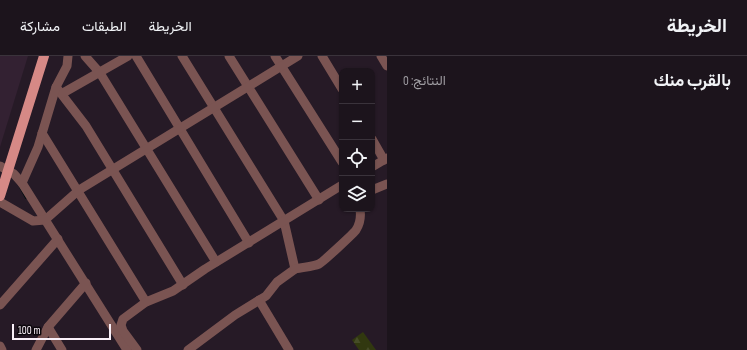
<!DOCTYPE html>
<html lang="ar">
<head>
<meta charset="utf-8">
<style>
	:root { --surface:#1c141c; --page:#251d25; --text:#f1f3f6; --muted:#a09ea3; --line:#3a333b }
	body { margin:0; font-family:"Sofia Sans Condensed",Vazirmatn,sans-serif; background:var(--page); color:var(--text); direction:rtl }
	.controls { position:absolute; right:12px; top:12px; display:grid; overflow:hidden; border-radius:8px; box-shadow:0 1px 3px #0004 }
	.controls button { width:36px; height:36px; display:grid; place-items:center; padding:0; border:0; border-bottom:1px solid var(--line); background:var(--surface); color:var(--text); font:20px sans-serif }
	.scale { position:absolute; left:12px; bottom:10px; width:99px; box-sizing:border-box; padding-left:4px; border:2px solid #faf1f9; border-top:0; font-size:11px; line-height:14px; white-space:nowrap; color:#faf1f9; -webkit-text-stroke:3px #0c070c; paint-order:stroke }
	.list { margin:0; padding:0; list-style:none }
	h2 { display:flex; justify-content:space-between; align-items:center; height:52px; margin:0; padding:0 16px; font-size:17px }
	h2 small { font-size:13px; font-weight:400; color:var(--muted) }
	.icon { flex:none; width:22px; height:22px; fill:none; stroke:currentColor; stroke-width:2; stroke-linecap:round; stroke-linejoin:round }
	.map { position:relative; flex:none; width:387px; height:294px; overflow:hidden; direction:ltr }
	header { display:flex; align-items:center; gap:24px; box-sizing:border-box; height:56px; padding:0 20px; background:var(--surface); border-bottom:1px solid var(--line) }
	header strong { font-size:19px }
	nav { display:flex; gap:22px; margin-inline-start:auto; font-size:14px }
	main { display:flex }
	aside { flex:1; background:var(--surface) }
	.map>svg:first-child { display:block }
</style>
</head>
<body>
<header>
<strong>الخريطة</strong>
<nav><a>الخريطة</a><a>الطبقات</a><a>مشاركة</a></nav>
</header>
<main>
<aside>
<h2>بالقرب منك<small>النتائج: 0</small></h2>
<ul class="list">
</ul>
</aside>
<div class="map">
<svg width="387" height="294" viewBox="0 0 387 294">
	<defs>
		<pattern id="forest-firs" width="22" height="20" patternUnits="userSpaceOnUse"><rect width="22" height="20" fill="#31380f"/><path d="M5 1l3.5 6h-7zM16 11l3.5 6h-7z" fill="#464c27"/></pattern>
	</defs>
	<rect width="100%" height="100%" fill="#261a26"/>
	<polygon fill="#332132" points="0,0 28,0 0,91"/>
	<polygon fill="url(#forest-firs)" points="363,276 376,294 359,294 352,284"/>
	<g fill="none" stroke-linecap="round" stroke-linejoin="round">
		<polyline stroke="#010c0f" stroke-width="2" points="20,131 26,142"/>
		<g stroke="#7a5452" stroke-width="9">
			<polyline points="85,0 100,17 216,206"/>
			<polyline points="136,0 249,187"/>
			<polyline points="182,0 284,165 295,213 277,226 266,240 235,259 188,294"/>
			<polyline points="229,0 319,144"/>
			<polyline points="275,0 342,106"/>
			<polyline points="322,0 342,33"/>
			<polyline points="381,0 387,10"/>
			<polyline points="56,31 86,70 183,229"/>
			<polyline points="63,37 128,0"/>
			<polyline points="42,77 146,246"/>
			<polyline points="372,83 384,104"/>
			<polyline points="0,110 14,118 22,127 127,294"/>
			<polyline points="372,111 387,102"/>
			<polyline points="22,127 38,91 56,31 67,10 68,0"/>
			<polyline points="372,134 387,128"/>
			<polyline points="0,146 33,165 45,164 79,134 298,0"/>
			<path d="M295 213C302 211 312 211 319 208 323 206 354 177 356 174 360 168 361 160 360 153"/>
			<polyline points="259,244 289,294"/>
			<polyline points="0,249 58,183"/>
			<polyline points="48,271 62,294"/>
			<polyline points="0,290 2,294"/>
			<polyline points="36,294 48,271 86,227"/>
			<polyline points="137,294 123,275 121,269 123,263 146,246 173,235 205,213 342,129"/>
		</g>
		<polyline stroke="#d68986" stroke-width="10" points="0,140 44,0"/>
	</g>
</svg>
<div class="controls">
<button>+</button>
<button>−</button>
<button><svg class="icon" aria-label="locate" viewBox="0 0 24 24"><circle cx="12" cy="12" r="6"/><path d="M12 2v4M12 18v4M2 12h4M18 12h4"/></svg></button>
<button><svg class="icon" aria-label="layers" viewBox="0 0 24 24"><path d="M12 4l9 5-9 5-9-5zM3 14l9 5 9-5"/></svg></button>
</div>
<div class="scale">100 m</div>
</div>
</main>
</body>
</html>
